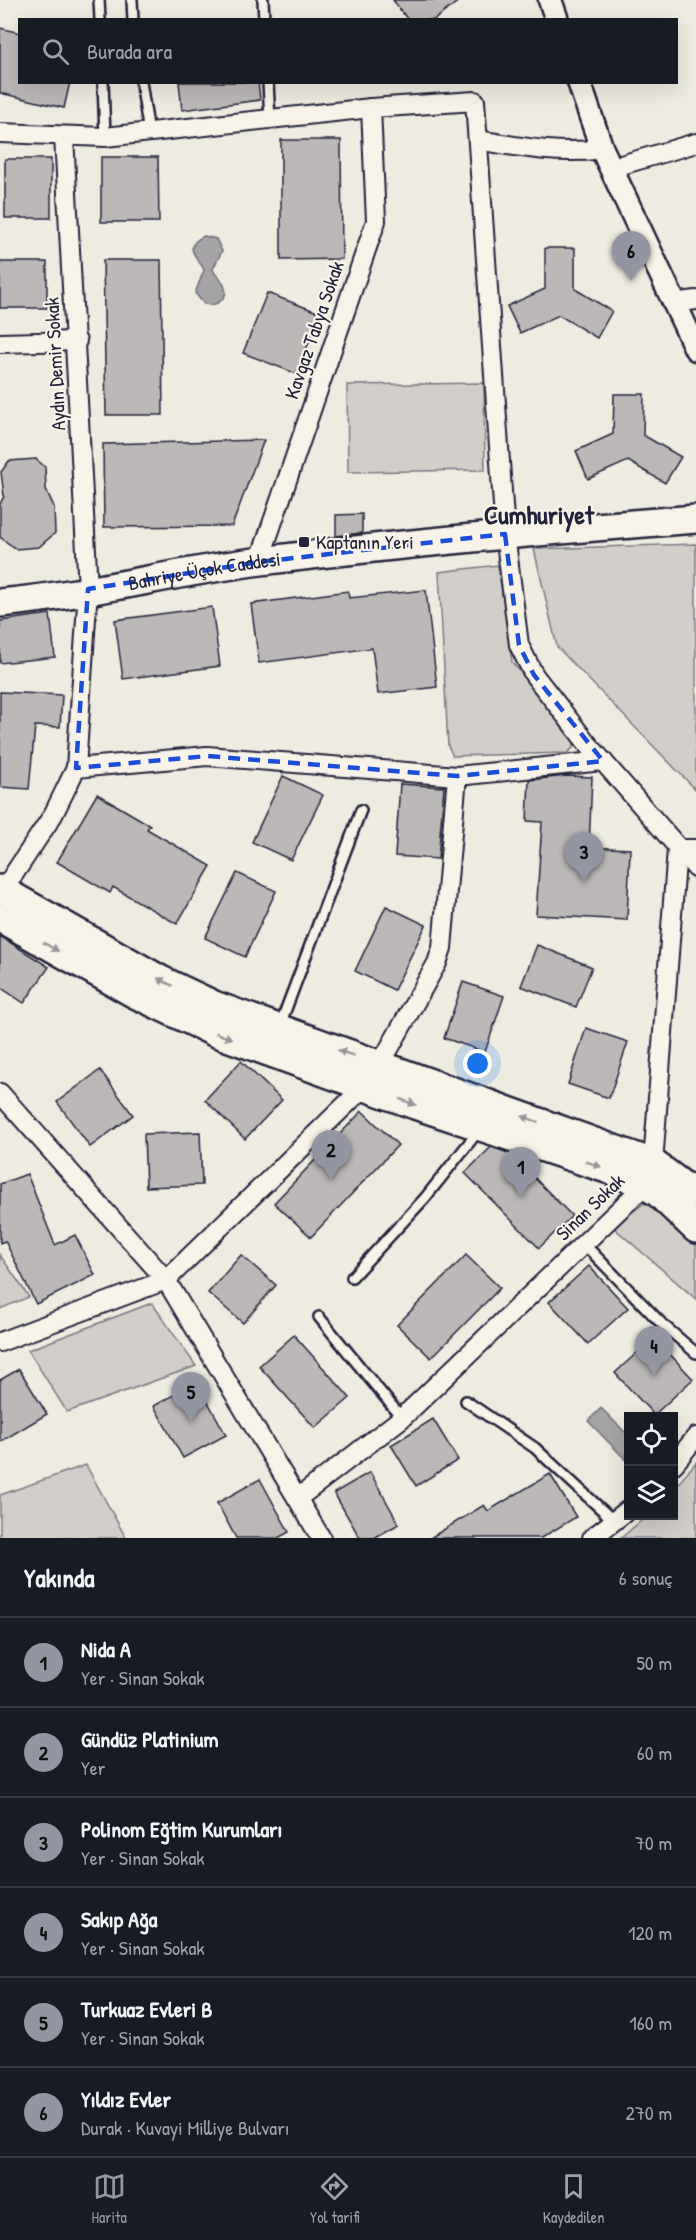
<!DOCTYPE html>
<html lang="tr">
<head>
<meta charset="utf-8">
<style>
	:root { --surface:#171b24; --page:#242831; --text:#f1f3f6; --muted:#9ea1a6; --line:#363941; --accent:#9495a2 }
	body { margin:0; font-family:"Patrick Hand",sans-serif; background:var(--page); color:var(--text) }
	.controls { position:absolute; right:18px; bottom:18px; display:grid; overflow:hidden; border-radius:0px; box-shadow:0 6px 24px #0002 }
	.controls button { width:54px; height:54px; display:grid; place-items:center; padding:0; border:0; border-bottom:2px solid var(--line); background:var(--surface); color:var(--text); font:30px sans-serif }
	.you { position:absolute; left:478px; top:1064px; width:21px; height:21px; margin:-15px; border:4px solid #fff; border-radius:50%; background:#1a73e8; box-shadow:0 0 0 9px #1a73e833 }
	.badge { display:grid; place-items:center; width:39px; height:39px; border-radius:50%; background:var(--accent); color:#111; font-size:20px; font-weight:700 }
	.pin { position:absolute; translate:-50% -50px; filter:drop-shadow(0 2px 3px #0008) }
	.pin::after { content:''; position:absolute; top:32px; width:21px; height:18px; background:inherit; clip-path:polygon(0 0,100% 0,50% 100%) }
	.list { margin:0; padding:0; list-style:none }
	h2 { display:flex; justify-content:space-between; align-items:center; height:78px; margin:0; padding:0 24px; font-size:26px }
	h2 small { font-size:20px; font-weight:400; color:var(--muted) }
	.list li { display:grid; grid-template-columns:39px 1fr auto; gap:18px; align-items:center; box-sizing:border-box; height:90px; padding:0 24px; border-top:2px solid var(--line) }
	.list b { display:block; font-size:22px; white-space:nowrap }
	.list p { margin:0; font-size:20px; white-space:nowrap; color:var(--muted) }
	.list em { font-size:20px; font-style:normal; color:var(--muted) }
	.icon { flex:none; width:33px; height:33px; fill:none; stroke:currentColor; stroke-width:2; stroke-linecap:round; stroke-linejoin:round }
	.map { position:relative; flex:none; width:696px; height:1538px; overflow:hidden }
	.search { position:absolute; background:var(--surface); box-shadow:0 6px 24px #0002; left:18px; right:18px; top:18px; height:66px; display:flex; align-items:center; gap:15px; box-sizing:border-box; padding:0 21px; border-radius:0px; color:var(--muted); font-size:22px }
	.sheet { height:618px; background:var(--surface) }
	nav { display:flex; justify-content:space-around; align-items:center; box-sizing:border-box; height:84px; border-top:2px solid var(--line); background:var(--surface); font-size:16px; color:var(--muted) }
	nav a { display:grid; justify-items:center; gap:3px }
	nav .on { color:var(--accent) }
	.map>svg:first-child { display:block }
</style>
</head>
<body>
<div class="map">
<svg width="696" height="1538" viewBox="0 0 696 1538">
	<rect width="100%" height="100%" fill="#eeebe1"/>
	<filter id="ink" filterUnits="userSpaceOnUse"><feTurbulence type="fractalNoise" baseFrequency=".0167" numOctaves="2"/><feDisplacementMap in="SourceGraphic" scale="12" xChannelSelector="R" yChannelSelector="G"/><feConvolveMatrix kernelMatrix="1 2 1 2 8 2 1 2 1" color-interpolation-filters="sRGB"/></filter>
	<g filter="url(#ink)">
		<g fill="#d1cdc9" stroke="#7a7882" stroke-width="1.5">
			<polygon points="484,383 485,470 348,472 347,385"/>
			<polygon points="696,544 696,790 557,647 534,549"/>
			<polygon points="498,565 512,662 575,740 573,748 567,753 453,756 448,746 439,572"/>
			<polygon points="651,1198 696,1242 696,1299 613,1227"/>
			<polygon points="0,1255 29,1297 0,1309"/>
			<polygon points="152,1303 196,1366 67,1412 28,1350"/>
			<polygon points="696,1462 696,1538 621,1538 647,1516 674,1516 674,1489"/>
			<polygon points="86,1465 126,1538 0,1538 0,1495"/>
		</g>
		<g fill="#a6a3a6" stroke="#716f7b" stroke-width="1.5">
			<path d="M204 236 216 239 222 251 213 269C215 277 222 278 224 285 230 299 216 307 204 304L195 293 204 270C199 258 180 247 204 236Z"/>
			<polygon points="601,1408 628,1435 626,1460 588,1421"/>
		</g>
		<g fill="#bbb8b7" stroke="#22223b" stroke-width="1.5">
			<polygon points="393,0 460,0 434,20 408,20"/>
			<polygon points="0,28 20,33 20,82 70,82 64,108 0,93"/>
			<polygon points="179,82 258,82 260,100 182,110"/>
			<polygon points="281,140 341,140 342,259 281,260"/>
			<polygon points="101,157 158,157 159,222 101,222"/>
			<rect x="5" y="159" width="46" height="59"/>
			<polygon points="545,248 575,248 575,289 612,311 597,338 559,315 520,333 507,306 545,289"/>
			<polygon points="103,260 161,260 163,415 106,415"/>
			<rect x="0" y="262" width="47" height="46"/>
			<polygon points="267,293 320,313 297,374 243,353"/>
			<polygon points="614,394 644,394 643,435 681,457 665,483 628,461 588,479 576,451 613,434"/>
			<polygon points="264,440 232,526 104,527 103,444"/>
			<polygon points="36,459 45,467 46,489 54,507 55,533 39,547 16,549 0,537 0,504 4,496 1,472 9,461"/>
			<polygon points="362,514 362,533 336,536 336,515"/>
			<polygon points="426,590 437,687 378,694 372,648 259,663 251,604 348,591 349,598"/>
			<polygon points="212,607 220,666 123,679 115,620"/>
			<polygon points="50,614 55,657 0,663 0,621"/>
			<polygon points="0,692 62,695 60,727 35,726 29,789 0,787"/>
			<polygon points="283,776 323,795 291,860 252,842"/>
			<polygon points="567,776 592,777 589,847 630,849 627,920 536,915 542,822 527,821 529,780"/>
			<polygon points="400,784 444,787 438,859 395,856"/>
			<polygon points="97,794 150,825 147,829 211,866 177,924 113,887 110,893 57,862"/>
			<polygon points="237,873 276,891 245,957 205,938"/>
			<polygon points="386,906 426,925 394,990 355,971"/>
			<polygon points="0,936 49,967 24,1003 0,987"/>
			<polygon points="537,945 592,967 576,1007 521,986"/>
			<polygon points="463,982 504,996 485,1052 444,1038"/>
			<polygon points="586,1028 628,1042 609,1098 568,1084"/>
			<polygon points="241,1061 282,1100 245,1139 205,1100"/>
			<polygon points="100,1070 133,1115 90,1147 57,1102"/>
			<polygon points="362,1111 398,1145 311,1237 274,1203"/>
			<polygon points="200,1132 202,1185 146,1187 144,1134"/>
			<polygon points="491,1147 511,1154 572,1216 539,1248 465,1173"/>
			<polygon points="27,1174 55,1245 75,1235 95,1275 36,1304 5,1241 0,1243 0,1184"/>
			<polygon points="241,1255 276,1285 243,1323 208,1293"/>
			<polygon points="466,1255 500,1288 431,1358 397,1325"/>
			<polygon points="589,1266 628,1308 588,1344 549,1302"/>
			<polygon points="294,1335 350,1398 315,1428 259,1366"/>
			<polygon points="654,1337 693,1379 654,1415 615,1373"/>
			<polygon points="19,1369 47,1414 0,1442 0,1380"/>
			<polygon points="197,1382 226,1435 183,1458 154,1406"/>
			<polygon points="433,1419 458,1460 416,1486 391,1445"/>
			<polygon points="370,1472 399,1524 374,1538 360,1538 334,1493"/>
			<polygon points="550,1474 576,1517 541,1538 430,1538 484,1505 488,1511"/>
			<polygon points="260,1479 289,1532 278,1538 236,1538 217,1503"/>
		</g>
		<g fill="none" stroke-linecap="round" stroke-linejoin="round">
			<defs>
				<g id="service">
					<polyline points="99,0 100,20"/>
					<polyline points="132,0 133,20"/>
					<polyline points="263,0 264,20"/>
					<polyline points="103,82 105,137"/>
					<polyline points="141,82 149,133"/>
					<polyline points="268,82 270,120"/>
					<polyline points="280,1025 361,810"/>
					<polyline points="584,1244 662,1324 696,1353"/>
					<polyline points="352,1277 425,1198 480,1129"/>
					<polyline points="319,1317 402,1418"/>
					<polyline points="466,1401 535,1448 615,1522"/>
				</g>
				<g id="minor">
					<polyline points="0,133 105,137 371,108 475,101 505,534 519,645 534,675 587,743 696,868"/>
					<path d="M478 140C519 147 560 155 602 149"/>
					<polyline points="611,168 696,143"/>
					<polyline points="674,303 696,300"/>
					<polyline points="0,343 77,341"/>
					<polyline points="259,562 376,221 371,108"/>
					<polyline points="76,768 207,756 457,776 603,761"/>
					<polyline points="0,895 53,815 76,768 88,589 64,136"/>
					<polyline points="380,1065 437,963 442,948 457,776"/>
					<polyline points="0,1093 166,1280 321,1538"/>
					<polyline points="0,1342 166,1280 365,1086"/>
					<polyline points="674,1464 696,1437"/>
					<polyline points="298,1498 402,1418 645,1185 653,1163 677,849 696,849"/>
					<polyline points="592,1538 628,1510"/>
				</g>
				<g id="tertiary">
					<polyline points="550,0 557,20"/>
					<polyline points="579,82 602,149 696,349"/>
				</g>
				<g id="secondary">
					<path id="s1" d="M0 603C87 595 174 572 261 561 406 543 551 530 696 519"/>
					<polyline points="0,889 161,980 214,1005 653,1163 696,1195"/>
					<polyline points="0,918 133,993 216,1033 415,1105 610,1170 645,1185 658,1193 696,1229"/>
				</g>
			</defs>
			<use href="#service" stroke="#22223b" stroke-width="14"/>
			<use href="#minor" stroke="#22223b" stroke-width="22"/>
			<use href="#tertiary" stroke="#22223b" stroke-width="27"/>
			<use href="#secondary" stroke="#22223b" stroke-width="32"/>
			<use href="#service" stroke="#f7f3e8" stroke-width="9"/>
			<use href="#minor" stroke="#f7f3e8" stroke-width="18"/>
			<use href="#tertiary" stroke="#f7f3e8" stroke-width="22"/>
			<use href="#secondary" stroke="#f7f3e8" stroke-width="27"/>
		</g>
		<defs><path id="oneway-solid" d="M-6-.8H1V-3.2L6.5 0L1 3.2V.8H-6Z" transform="scale(1.5)"/></defs>
		<g fill="#97959a">
			<use href="#oneway-solid" transform="translate(51 947) rotate(29)"/>
			<use href="#oneway-solid" transform="translate(165 982) rotate(-154)"/>
			<use href="#oneway-solid" transform="translate(224 1036) rotate(20)"/>
			<use href="#oneway-solid" transform="translate(346 1053) rotate(-161)"/>
			<use href="#oneway-solid" transform="translate(408 1102) rotate(20)"/>
			<use href="#oneway-solid" transform="translate(530 1119) rotate(-160)"/>
			<use href="#oneway-solid" transform="translate(593 1164) rotate(19)"/>
		</g>
	</g>
	<path fill="none" stroke="#1d4ed8" stroke-width="4.5" stroke-dasharray="12 8" stroke-linejoin="round" d="M505 534 519 645 534 675 603 761 457 776 207 756 76 768 88 589 259 562Z"/>
	<rect fill="#22223b" stroke="#f7f3e8" stroke-width="2" x="298" y="536" width="12" height="12" rx="3"/>
	<g text-anchor="middle" stroke-width="4.5" stroke-linejoin="round" paint-order="stroke">
		<g font-size="20" fill="#22223b" stroke="#f7f3e8">
			<text transform="translate(314 330) rotate(-71)" y="7">Kavgaz Tabya Sokak</text>
			<text transform="translate(55 364) rotate(-93)" y="7">Aydın Demir Sokak</text>
			<text dy="7" stroke="none"><textPath href="#s1" startOffset="207">Bahriye Üçok Caddesi</textPath></text>
			<text transform="translate(590 1207) rotate(-44)" y="7">Sinan Sokak</text>
		</g>
		<g font-size="20" fill="#22223b" stroke="#f7f3e8" text-anchor="start">
			<text x="316" y="549">Kaptanın Yeri</text>
		</g>
		<g font-size="26" font-weight="bold" fill="#22223b" stroke="#f7f3e8">
			<text x="539" y="524">Cumhuriyet</text>
		</g>
	</g>
</svg>
<div class="controls">
<button><svg class="icon" aria-label="locate" viewBox="0 0 24 24"><circle cx="12" cy="12" r="6"/><path d="M12 2v4M12 18v4M2 12h4M18 12h4"/></svg></button>
<button><svg class="icon" aria-label="layers" viewBox="0 0 24 24"><path d="M12 4l9 5-9 5-9-5zM3 14l9 5 9-5"/></svg></button>
</div>
<div class="you"></div>
<div class="pin badge" style="left:521px;top:1197px">1</div>
<div class="pin badge" style="left:331px;top:1180px">2</div>
<div class="pin badge" style="left:584px;top:882px">3</div>
<div class="pin badge" style="left:654px;top:1376px">4</div>
<div class="pin badge" style="left:191px;top:1422px">5</div>
<div class="pin badge" style="left:631px;top:281px">6</div>
<div class="search"><svg class="icon" aria-label="search" viewBox="0 0 24 24"><circle cx="10" cy="10" r="6"/><path d="M15 15l6 6"/></svg>Burada ara</div>
</div>
<section class="sheet">
<h2>Yakında<small>6 sonuç</small></h2>
<ul class="list">
<li><span class="badge">1</span><div><b>Nida A</b><p>Yer · Sinan Sokak</p></div><em>50 m</em></li>
<li><span class="badge">2</span><div><b>Gündüz Platinium</b><p>Yer</p></div><em>60 m</em></li>
<li><span class="badge">3</span><div><b>Polinom Eğtim Kurumları</b><p>Yer · Sinan Sokak</p></div><em>70 m</em></li>
<li><span class="badge">4</span><div><b>Sakıp Ağa</b><p>Yer · Sinan Sokak</p></div><em>120 m</em></li>
<li><span class="badge">5</span><div><b>Turkuaz Evleri B</b><p>Yer · Sinan Sokak</p></div><em>160 m</em></li>
<li><span class="badge">6</span><div><b>Yıldız Evler</b><p>Durak · Kuvayi Milliye Bulvarı</p></div><em>270 m</em></li>
</ul>
</section>
<nav>
<a class="on"><svg class="icon" aria-label="map" viewBox="0 0 24 24"><path d="M3 6l6-2 6 2 6-2v14l-6 2-6-2-6 2zM9 4v14M15 6v14"/></svg>Harita</a>
<a><svg class="icon" aria-label="directions" viewBox="0 0 24 24"><path d="M12 3l9 9-9 9-9-9zM9 14v-3h6M13 9l2 2-2 2"/></svg>Yol tarifi</a>
<a><svg class="icon" aria-label="saved" viewBox="0 0 24 24"><path d="M7 4h10v16l-5-4-5 4z"/></svg>Kaydedilen</a>
</nav>
</body>
</html>
